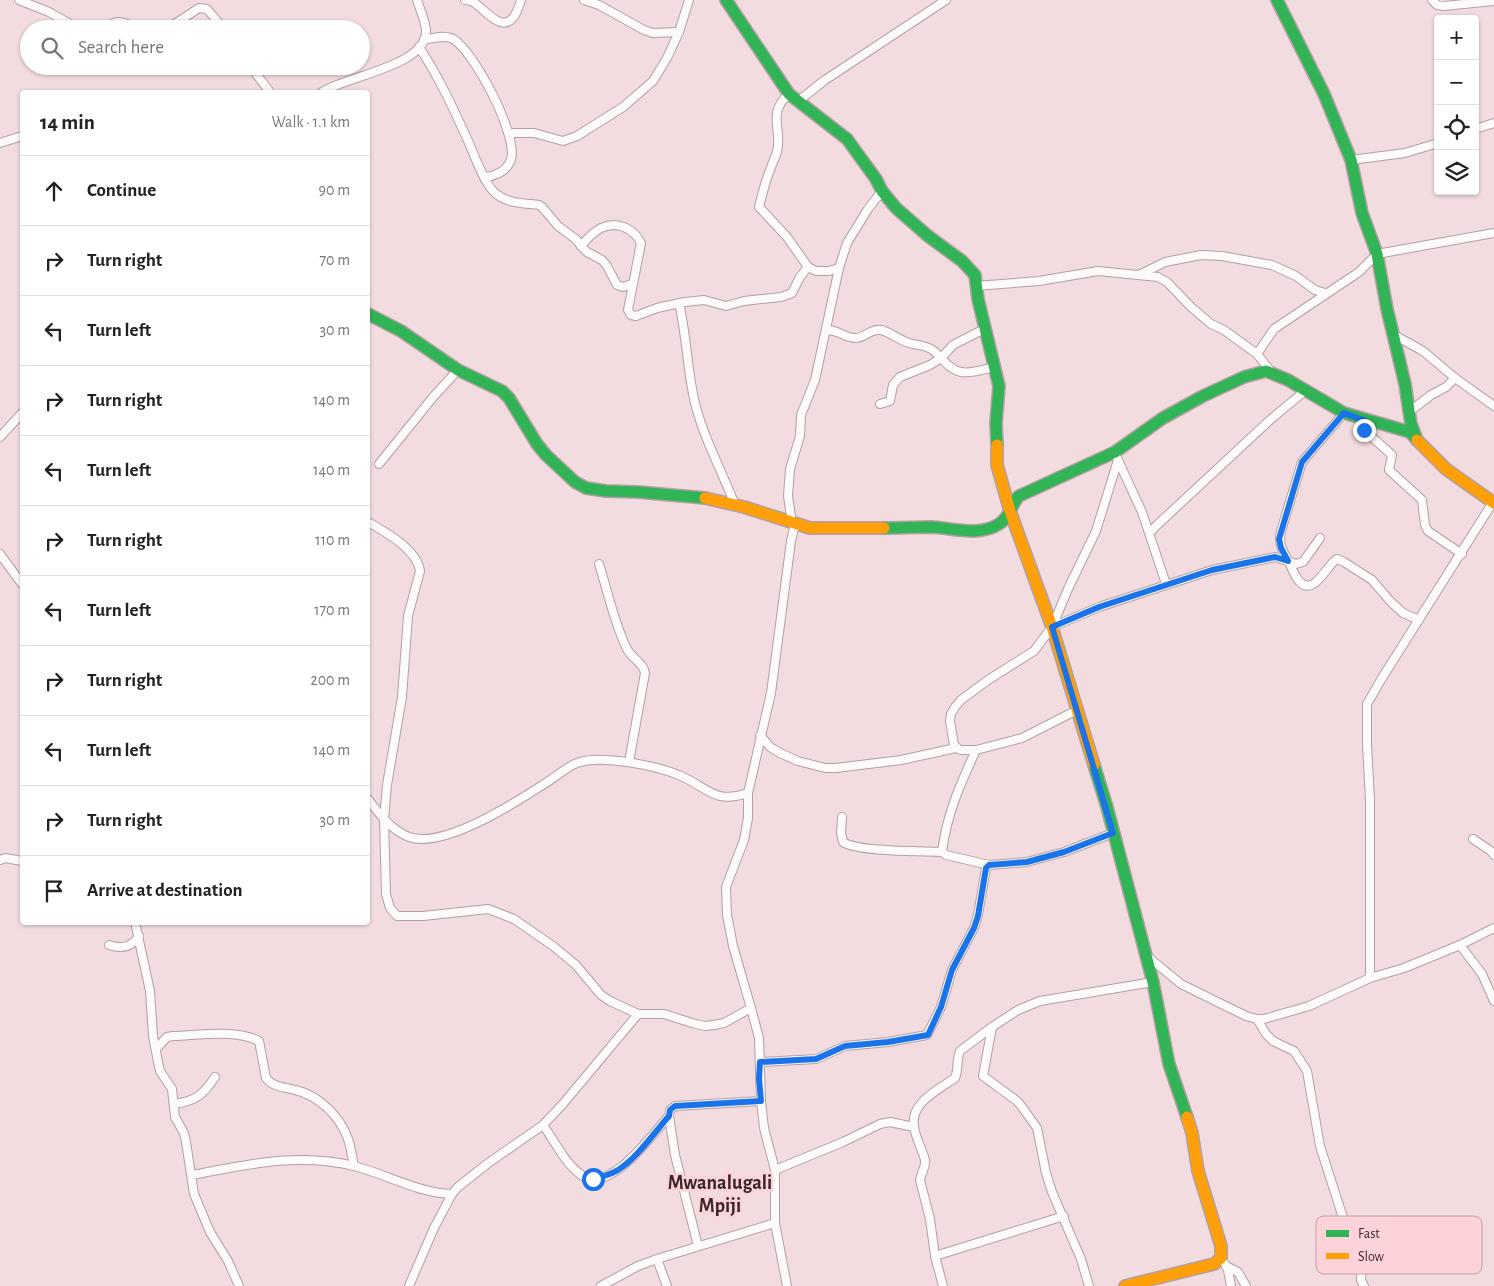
<!DOCTYPE html>
<html lang="en">
<head>
<meta charset="utf-8">
<style>
	:root { --surface:#fff; --page:#f2f2f2; --text:#222; --muted:#767676; --line:#e0e0e0 }
	body { margin:0; font-family:"Alegreya Sans",sans-serif; background:var(--page); color:var(--text) }
	.controls { position:absolute; right:15px; top:15px; display:grid; overflow:hidden; border-radius:5px; box-shadow:0 1px 4px #0004 }
	.controls button { width:45px; height:45px; display:grid; place-items:center; padding:0; border:0; border-bottom:1px solid var(--line); background:var(--surface); color:var(--text); font:25px sans-serif }
	.stop { position:absolute; width:15px; height:15px; margin:-11px; border:4px solid #1a73e8; border-radius:50%; background:#fff }
	.stop.end { background:#1a73e8; border-color:#fff; box-shadow:0 1px 5px #0008 }
	.list { margin:0; padding:0; list-style:none }
	h2 { display:flex; justify-content:space-between; align-items:center; height:65px; margin:0; padding:0 20px; font-size:21px }
	h2 small { font-size:16px; font-weight:400; color:var(--muted) }
	.list li { display:grid; grid-template-columns:32px 1fr auto; gap:15px; align-items:center; box-sizing:border-box; height:70px; padding:0 20px; border-top:1px solid var(--line) }
	.list b { display:block; font-size:19px; white-space:nowrap }
	.list em { font-size:16px; font-style:normal; color:var(--muted) }
	.icon { flex:none; width:28px; height:28px; fill:none; stroke:currentColor; stroke-width:2; stroke-linecap:round; stroke-linejoin:round }
	.map { position:relative; flex:none; width:1494px; height:1286px; overflow:hidden }
	.search { position:absolute; background:var(--surface); box-shadow:0 1px 4px #0004; left:20px; top:20px; width:350px; height:55px; display:flex; align-items:center; gap:12px; box-sizing:border-box; padding:0 18px; border-radius:28px; color:var(--muted); font-size:19px }
	.panel { position:absolute; background:var(--surface); box-shadow:0 1px 4px #0004; left:20px; top:90px; width:350px; height:835px; border-radius:5px }
	.map>svg:first-child { display:block }
</style>
</head>
<body>
<div class="map">
<svg width="1494" height="1286" viewBox="0 0 1494 1286">
	<rect width="100%" height="100%" fill="#f3dcdf"/>
	<g fill="none" stroke-linecap="round" stroke-linejoin="round">
		<defs>
			<g id="street">
				<polyline points="19,0 49,12 79,29"/>
				<path d="M465 0C468 0 471 1 473 2 483 7 500 33 513 18 517 13 519 6 521 0"/>
				<polyline points="584,0 599,5 644,30 653,33 679,32"/>
				<polyline points="1432,0 1437,5 1444,6 1494,1"/>
				<path d="M104 29C119 17 123 23 140 29"/>
				<polyline points="167,29 199,8 207,9 224,29"/>
				<path d="M424 40C433 38 442 35 451 38 472 46 522 141 510 162 505 172 495 176 485 177"/>
				<path d="M419 47C439 77 454 110 469 143 475 157 484 183 495 193 508 204 523 203 539 205L542 207 558 226 577 240 581 246 587 252 602 260 607 266 617 285 623 287 632 284"/>
				<polyline points="250,66 270,92"/>
				<path d="M322 92C346 76 428 66 426 30 425 20 420 9 417 0"/>
				<path d="M789 94C766 114 783 129 777 152 775 158 772 164 770 170 765 182 762 195 759 207L787 237 808 267 816 271H829L839 268"/>
				<polyline points="797,102 825,80 946,0"/>
				<polyline points="1475,129 1494,123"/>
				<polyline points="509,133 534,133 563,141 577,136 623,107 653,81 667,58 679,32 689,0"/>
				<polyline points="0,143 22,136"/>
				<polyline points="1351,160 1405,153 1438,143"/>
				<path d="M581 246C586 240 593 232 601 228 617 220 634 229 641 243L628 310 631 315 636 316 657 308 685 302 704 300 726 306 744 301 781 297 792 293 800 277 808 267"/>
				<polyline points="1139,275 1165,262 1201,255 1222,256 1272,265 1296,276 1315,290 1325,293"/>
				<polyline points="976,286 1039,281 1098,271 1158,277 1167,282 1191,307 1211,324 1224,330 1257,354 1272,373"/>
				<path d="M679 303C686 333 687 364 693 394 700 431 721 469 735 505"/>
				<path d="M827 330C839 330 844 338 856 338 864 338 872 328 881 330 890 332 899 340 909 343 916 345 924 345 931 349 942 356 947 369 961 372 971 374 985 369 995 367"/>
				<polyline points="1394,335 1423,351 1455,378 1494,406"/>
				<polyline points="1257,354 1274,329 1359,272 1377,254 1494,233"/>
				<polyline points="880,404 890,401 893,385 900,377 930,365 941,358 953,345 986,328"/>
				<polyline points="1409,412 1431,395 1446,387 1455,378"/>
				<path d="M1344 413 1302 462 1281 531C1278 544 1283 552 1290 564 1292 569 1295 577 1299 581 1314 598 1327 564 1337 559L1344 562 1372 580 1390 601 1403 613 1419 620"/>
				<polyline points="1367,421 1364,430 1392,455 1389,470 1422,500 1425,525 1428,531 1462,554"/>
				<polyline points="0,437 22,413"/>
				<polyline points="1117,458 1142,512 1166,584"/>
				<polyline points="379,464 434,396 458,370"/>
				<path d="M368 522C385 532 417 549 420 571L408 616 402 697 387 785 384 819 386 894 390 908 397 916H423L488 909 514 919 553 946 576 965 601 995 610 1001 638 1014H664L692 1023 705 1026 714 1025 724 1023 751 1008"/>
				<polyline points="792,523 788,496 790,469 800,436 801,415 815,380 839,268 847,243 868,209 882,191"/>
				<polyline points="1150,533 1156,526 1270,420 1306,390"/>
				<polyline points="0,554 22,584"/>
				<path d="M599 564C608 592 614 623 627 649 633 660 643 662 645 673L629 762"/>
				<polyline points="1052,627 1099,607 1212,570 1275,557 1296,564 1303,562 1320,538"/>
				<polyline points="760,735 770,747 780,753 798,761 825,768 836,768 901,760 956,748"/>
				<polyline points="976,750 960,750 954,745 950,721 951,714 955,707 961,700 988,680 1034,651 1052,627 1068,589 1096,531 1118,460"/>
				<path d="M368 799C379 814 391 830 409 837 443 849 513 804 541 786 552 780 566 767 577 763 601 754 658 766 681 776 710 789 714 804 748 793"/>
				<path d="M842 817 841 833 843 842C858 852 920 851 942 852"/>
				<polyline points="1473,839 1491,851 1494,855"/>
				<polyline points="0,860 5,858 22,861"/>
				<path d="M989 865 946 855 942 852C947 813 960 785 976 750L1022 738 1077 710"/>
				<polyline points="135,922 150,991 153,1036 158,1062 160,1071 172,1089 175,1117 184,1133 186,1142 194,1194 210,1232 228,1261 239,1286"/>
				<path d="M109 945C121 949 131 948 139 936"/>
				<polyline points="1460,945 1482,974 1494,1001"/>
				<polyline points="1147,956 1181,984 1246,1016 1257,1019 1264,1019 1309,1006 1370,978 1404,968 1460,945 1494,928"/>
				<polyline points="1370,978 1370,800 1367,745 1367,704 1382,678 1493,502"/>
				<polyline points="1257,1019 1266,1034 1273,1041 1294,1051 1307,1071 1320,1146 1346,1227 1362,1260 1361,1280 1364,1286"/>
				<polyline points="992,1027 983,1076 1017,1101 1022,1107 1037,1128 1046,1173 1052,1192 1081,1259 1089,1286"/>
				<path d="M156 1049 167 1037 173 1036C200 1035 235 1029 259 1041L266 1078C272 1087 285 1087 295 1090 318 1095 340 1116 348 1139 351 1147 352 1157 354 1166"/>
				<polyline points="760,1062 816,1059 845,1046 888,1042 927,1035 941,1007 952,970 974,928 978,915 986,868 989,865 1027,862 1064,852 1113,833"/>
				<path d="M174 1104C196 1101 203 1095 215 1077"/>
				<path d="M543 1125C554 1140 564 1162 580 1174 609 1197 652 1134 669 1116"/>
				<polyline points="775,1170 843,1142 880,1124 890,1122 914,1127"/>
				<path d="M192 1175C245 1165 299 1152 354 1166 386 1174 418 1193 452 1194"/>
				<polyline points="698,1246 675,1155 669,1116 670,1110 675,1106 761,1101"/>
				<polyline points="935,1256 1064,1216"/>
				<polyline points="657,1259 667,1286"/>
				<polyline points="1225,1264 1228,1270 1231,1286"/>
				<polyline points="1226,1266 1238,1272 1246,1286"/>
				<polyline points="409,1286 434,1228 452,1194 458,1187 487,1164 543,1125 562,1105 638,1014"/>
				<polyline points="601,1286 638,1266 657,1259 775,1223"/>
				<polyline points="787,1286 775,1223 775,1170 764,1128 761,1101 759,1038 751,1008 733,946 727,915 726,887 744,840 748,818 748,793 771,693 791,541 795,524"/>
				<path d="M943 1286 935 1256 930 1219 920 1180C921 1173 926 1167 925 1160 922 1149 915 1137 914 1126 910 1103 939 1089 955 1078 959 1069 956 1060 960 1051L992 1027 1018 1010 1040 1001 1153 982"/>
			</g>
			<g id="fast">
				<polyline points="726,0 789,94 847,139 876,179 882,191 896,208 928,236 962,261 975,275 978,299 999,386 996,423 997,445"/>
				<polyline points="1277,0 1324,94 1351,160 1362,213 1377,254 1387,309 1405,384 1411,424 1416,437"/>
				<polyline points="368,314 401,331 458,370 502,391 509,398 537,444 546,455 575,482 586,488 606,491 638,492 705,498"/>
				<path d="M884 528C899 528 915 527 931 527 953 528 979 537 999 524 1010 518 1011 504 1019 496L1115 452 1163 418 1203 396 1244 377 1266 371 1288 380 1344 413 1410 432 1417 440"/>
				<polyline points="1094,765 1107,807 1153,982 1169,1064 1187,1117"/>
			</g>
			<g id="slow">
				<polyline points="1417,440 1446,469 1494,503"/>
				<polyline points="997,445 997,465 1010,511 1052,627 1094,765"/>
				<polyline points="705,498 744,507 810,528 884,528"/>
				<polyline points="1125,1286 1214,1264 1221,1258 1221,1246 1198,1171 1192,1133 1187,1117"/>
			</g>
		</defs>
		<use href="#street" stroke="#b2a0a3" stroke-width="10"/>
		<use href="#fast" stroke="#b2a0a3" stroke-width="14"/>
		<use href="#slow" stroke="#b2a0a3" stroke-width="14"/>
		<use href="#street" stroke="#fdfafa" stroke-width="8"/>
		<use href="#fast" stroke="#30b455" stroke-width="11"/>
		<use href="#slow" stroke="#ff9f0a" stroke-width="11"/>
	</g>
	<g fill="none" stroke-linecap="round" stroke-linejoin="round">
		<path stroke="#1a73e8" stroke-width="6" d="M593 1179C601 1177 610 1175 618 1170 637 1158 654 1133 669 1116L670 1110 675 1106 761 1101 759 1079 760 1062 816 1059 845 1046 888 1042 928 1035 941 1007 952 970 974 928 978 916 986 868 989 865 1027 862 1064 852 1113 833 1052 627 1099 607 1212 570 1275 557 1288 561 1281 548 1279 539 1302 462 1344 413 1366 421 1364 430"/>
	</g>
	<g text-anchor="middle" stroke-width="5" stroke-linejoin="round" paint-order="stroke">
		<g font-size="20" font-weight="bold" fill="#39282b" stroke="#fdd2d8">
			<text x="720" y="1189">Mwanalugali<tspan x="720" dy="23">Mpiji</tspan></text>
		</g>
	</g>
	<rect x="1316" y="1216" width="166" height="58" rx="8" fill="#fdd2d8" stroke="#c29fa4" stroke-width="1"/>
	<rect x="1326" y="1230" width="23" height="7" fill="#30b455"/>
	<rect x="1326" y="1253" width="23" height="6" fill="#ff9f0a"/>
	<g font-size="14" fill="#39282b">
		<text x="1358" y="1238">Fast</text>
		<text x="1358" y="1261">Slow</text>
	</g>
</svg>
<div class="controls">
<button>+</button>
<button>−</button>
<button><svg class="icon" aria-label="locate" viewBox="0 0 24 24"><circle cx="12" cy="12" r="6"/><path d="M12 2v4M12 18v4M2 12h4M18 12h4"/></svg></button>
<button><svg class="icon" aria-label="layers" viewBox="0 0 24 24"><path d="M12 4l9 5-9 5-9-5zM3 14l9 5 9-5"/></svg></button>
</div>
<div class="stop" style="left:593px;top:1179px"></div>
<div class="stop end" style="left:1364px;top:430px"></div>
<div class="search"><svg class="icon" aria-label="search" viewBox="0 0 24 24"><circle cx="10" cy="10" r="6"/><path d="M15 15l6 6"/></svg>Search here</div>
<section class="panel">
<h2>14 min<small>Walk · 1.1 km</small></h2>
<ul class="list">
<li><svg class="icon" aria-label="ahead" viewBox="0 0 24 24"><path d="M12 20V5M6 11l6-6 6 6"/></svg><div><b>Continue</b></div><em>90 m</em></li>
<li><svg class="icon" aria-label="right" viewBox="0 0 24 24"><path d="M7 20v-9h11M14 6l5 5-5 5"/></svg><div><b>Turn right</b></div><em>70 m</em></li>
<li><svg class="icon" aria-label="left" viewBox="0 0 24 24"><path d="M17 20v-9H6M10 6l-5 5 5 5"/></svg><div><b>Turn left</b></div><em>30 m</em></li>
<li><svg class="icon" aria-label="right" viewBox="0 0 24 24"><path d="M7 20v-9h11M14 6l5 5-5 5"/></svg><div><b>Turn right</b></div><em>140 m</em></li>
<li><svg class="icon" aria-label="left" viewBox="0 0 24 24"><path d="M17 20v-9H6M10 6l-5 5 5 5"/></svg><div><b>Turn left</b></div><em>140 m</em></li>
<li><svg class="icon" aria-label="right" viewBox="0 0 24 24"><path d="M7 20v-9h11M14 6l5 5-5 5"/></svg><div><b>Turn right</b></div><em>110 m</em></li>
<li><svg class="icon" aria-label="left" viewBox="0 0 24 24"><path d="M17 20v-9H6M10 6l-5 5 5 5"/></svg><div><b>Turn left</b></div><em>170 m</em></li>
<li><svg class="icon" aria-label="right" viewBox="0 0 24 24"><path d="M7 20v-9h11M14 6l5 5-5 5"/></svg><div><b>Turn right</b></div><em>200 m</em></li>
<li><svg class="icon" aria-label="left" viewBox="0 0 24 24"><path d="M17 20v-9H6M10 6l-5 5 5 5"/></svg><div><b>Turn left</b></div><em>140 m</em></li>
<li><svg class="icon" aria-label="right" viewBox="0 0 24 24"><path d="M7 20v-9h11M14 6l5 5-5 5"/></svg><div><b>Turn right</b></div><em>30 m</em></li>
<li><svg class="icon" aria-label="arrive" viewBox="0 0 24 24"><path d="M6 21V4h12l-3 4 3 4H6"/></svg><div><b>Arrive at destination</b></div></li>
</ul>
</section>
</div>
</body>
</html>
